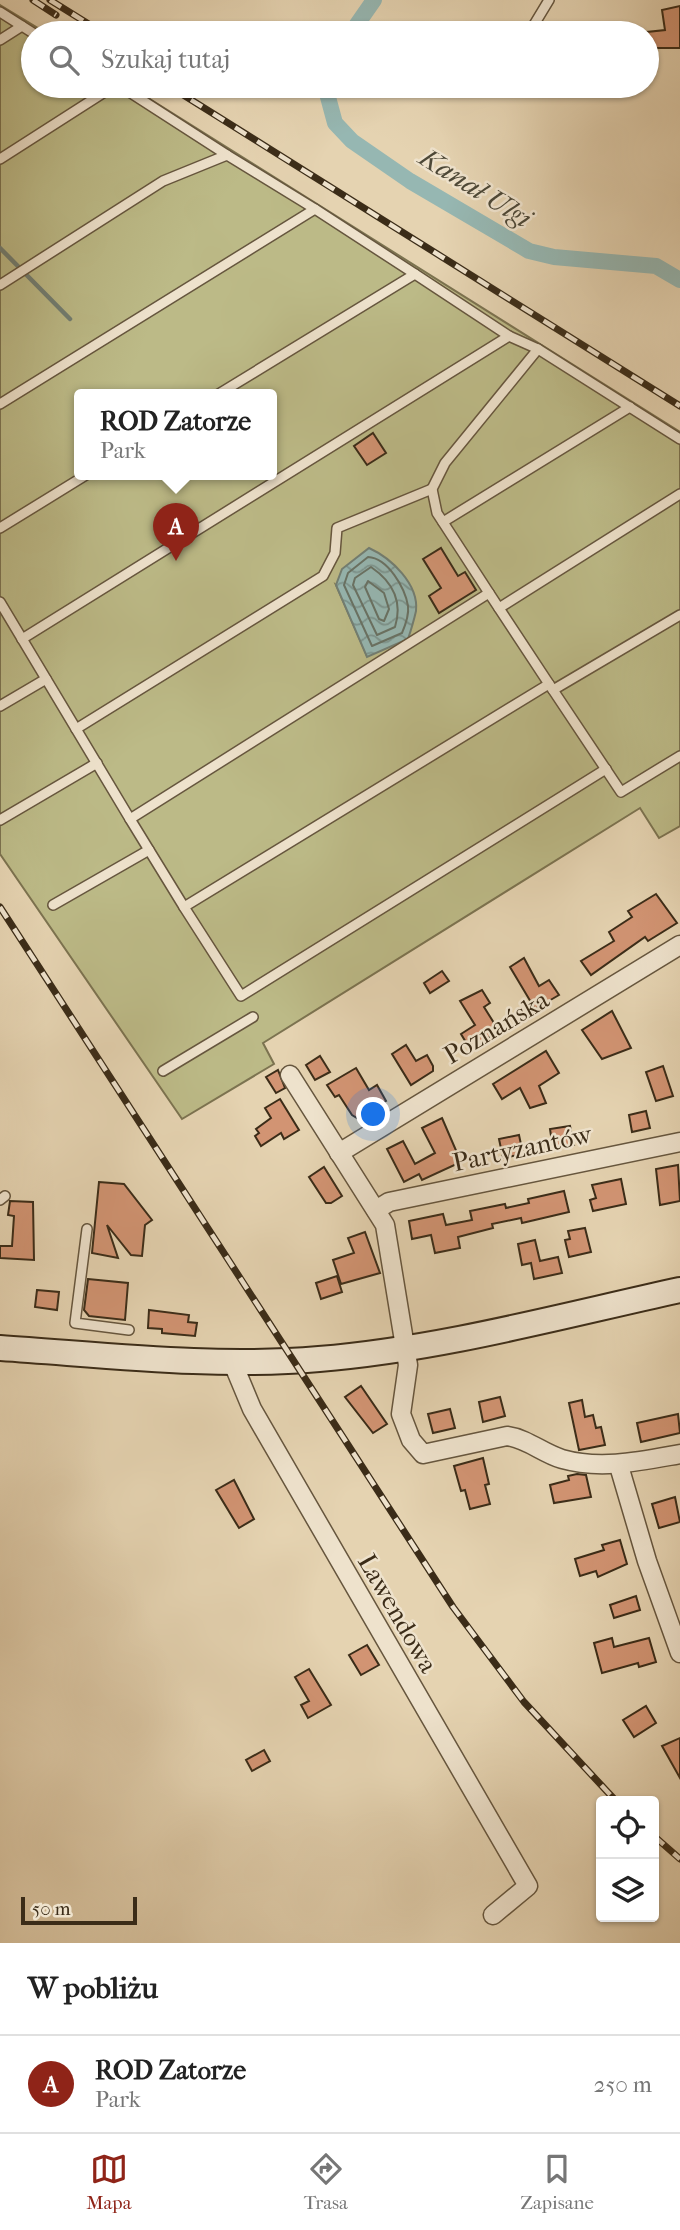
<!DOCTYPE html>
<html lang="pl">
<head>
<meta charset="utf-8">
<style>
	:root { --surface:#fff; --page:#f2f2f2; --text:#222; --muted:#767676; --line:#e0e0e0; --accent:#8f2418 }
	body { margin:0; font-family:"IM FELL French Canon",serif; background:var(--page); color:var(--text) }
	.controls { position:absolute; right:21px; bottom:21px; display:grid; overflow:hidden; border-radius:7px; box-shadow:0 2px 5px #0004 }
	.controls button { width:63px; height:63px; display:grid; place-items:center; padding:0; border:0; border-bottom:2px solid var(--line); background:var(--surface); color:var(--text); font:35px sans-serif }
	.scale { position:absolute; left:21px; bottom:18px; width:116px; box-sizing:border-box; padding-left:7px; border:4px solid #3b2c18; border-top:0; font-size:19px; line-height:24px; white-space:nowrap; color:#3b2c18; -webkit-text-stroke:5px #eee2cc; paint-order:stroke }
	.you { position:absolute; left:374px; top:1115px; width:24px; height:24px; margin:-18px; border:5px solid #fff; border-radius:50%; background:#1a73e8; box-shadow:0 0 0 10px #1a73e833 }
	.badge { display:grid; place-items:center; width:46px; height:46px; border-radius:50%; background:var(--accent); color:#fff; font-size:23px; font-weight:700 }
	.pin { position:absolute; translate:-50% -58px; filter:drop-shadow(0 2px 4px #0008) }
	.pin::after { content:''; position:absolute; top:37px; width:24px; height:21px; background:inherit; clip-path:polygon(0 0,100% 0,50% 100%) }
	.popup { position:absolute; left:74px; top:389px; width:203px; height:91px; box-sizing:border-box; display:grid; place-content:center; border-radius:7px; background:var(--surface); filter:drop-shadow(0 2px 5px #0005); font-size:23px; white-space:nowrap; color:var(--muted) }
	.popup b { font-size:26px; color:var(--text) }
	.popup::after { content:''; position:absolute; left:50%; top:100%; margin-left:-14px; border:14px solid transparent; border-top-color:var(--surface) }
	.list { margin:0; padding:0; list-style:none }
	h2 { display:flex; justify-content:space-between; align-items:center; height:91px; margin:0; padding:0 28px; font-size:30px }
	h2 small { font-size:23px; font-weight:400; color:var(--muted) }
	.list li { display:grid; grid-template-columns:46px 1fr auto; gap:21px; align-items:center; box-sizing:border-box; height:98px; padding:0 28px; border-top:2px solid var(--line) }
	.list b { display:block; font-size:26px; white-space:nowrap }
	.list p { margin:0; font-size:23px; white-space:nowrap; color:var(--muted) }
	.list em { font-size:23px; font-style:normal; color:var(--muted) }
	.icon { flex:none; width:38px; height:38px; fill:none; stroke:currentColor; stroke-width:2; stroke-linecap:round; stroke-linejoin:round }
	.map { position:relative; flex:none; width:680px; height:1943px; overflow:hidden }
	.search { position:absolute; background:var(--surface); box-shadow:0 2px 5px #0004; left:21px; right:21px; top:21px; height:77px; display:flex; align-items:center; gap:18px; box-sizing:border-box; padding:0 24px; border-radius:38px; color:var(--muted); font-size:26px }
	.sheet { height:189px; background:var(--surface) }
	nav { display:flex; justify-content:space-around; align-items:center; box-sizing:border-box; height:98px; border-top:2px solid var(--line); background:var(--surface); font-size:19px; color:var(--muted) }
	nav a { display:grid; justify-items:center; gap:4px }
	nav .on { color:var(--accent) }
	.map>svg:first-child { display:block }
</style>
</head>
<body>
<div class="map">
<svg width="680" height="1943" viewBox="0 0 680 1943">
	<defs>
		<pattern id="water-waves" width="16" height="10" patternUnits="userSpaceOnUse" patternTransform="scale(1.75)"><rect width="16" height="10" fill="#96b7b2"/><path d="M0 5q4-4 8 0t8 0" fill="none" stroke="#7c9590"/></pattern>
	</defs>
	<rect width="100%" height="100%" fill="#e5d3b1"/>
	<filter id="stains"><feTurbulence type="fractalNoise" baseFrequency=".00286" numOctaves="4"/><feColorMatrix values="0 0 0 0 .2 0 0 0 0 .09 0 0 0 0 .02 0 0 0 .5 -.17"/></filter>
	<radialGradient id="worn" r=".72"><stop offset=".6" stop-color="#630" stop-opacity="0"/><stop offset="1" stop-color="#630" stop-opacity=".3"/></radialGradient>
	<path fill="#bcba87" stroke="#7c7350" stroke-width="2" fill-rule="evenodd" d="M0 5 46 33H33V86H129L680 432V826L659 838 640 808 263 1043 274 1064 182 1119 0 854ZM80 395H272V475H80ZM336 585 408 638 367 656Z"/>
	<path fill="url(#water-waves)" stroke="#727f74" stroke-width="2" d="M369 548C391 558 419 584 416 611 414 620 411 630 408 639L367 657 336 585 342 569Z"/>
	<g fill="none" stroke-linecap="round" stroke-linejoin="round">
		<g stroke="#687265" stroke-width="2">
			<path d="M368 557C388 558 405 588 408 606 409 614 405 626 402 633L372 646 344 585 348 573Z"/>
			<path d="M371 567C393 582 403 601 395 627L377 635 353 585 355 578Z"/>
			<polygon points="368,581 384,593 389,609 384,621 379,619 365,587"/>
		</g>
		<polyline stroke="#727f74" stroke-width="4.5" points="0,248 70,319"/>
		<g stroke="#96b7b2" stroke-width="16">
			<polyline points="351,33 374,0"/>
			<polyline points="325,86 335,123 352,141 410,181 529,251 554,257 656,266 680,280"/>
		</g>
	</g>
	<g fill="#d29473" stroke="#3b2c18" stroke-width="2">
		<polygon points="680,6 680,48 647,48 647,32 665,30 662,10"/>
		<polygon points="373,433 386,453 367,465 354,446"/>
		<polygon points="441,548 458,576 465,572 476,590 439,613 429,596 441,588 423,559"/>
		<polygon points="656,894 677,923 648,941 645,937 591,975 581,961 614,941 609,932 632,917 628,911"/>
		<polygon points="524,958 539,986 549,980 559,995 535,1009 510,967"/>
		<polygon points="442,971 449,981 430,993 424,983"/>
		<polygon points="482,990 490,1003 484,1007 499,1031 470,1049 461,1034 475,1025 460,1001"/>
		<polygon points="612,1011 631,1048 602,1059 582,1030"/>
		<polygon points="406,1045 416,1061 427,1055 433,1066 433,1071 411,1085 392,1054"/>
		<polygon points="546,1051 559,1073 539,1086 546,1103 530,1108 520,1088 502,1099 493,1084"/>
		<polygon points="320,1056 330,1072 315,1080 306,1065"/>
		<polygon points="663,1066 673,1096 656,1101 646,1072"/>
		<polygon points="356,1068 369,1090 377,1085 386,1101 357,1118 352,1115 339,1095 335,1097 327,1085"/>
		<polygon points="278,1070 285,1088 276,1093 266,1077"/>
		<polygon points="280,1099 299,1130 284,1139 281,1133 261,1146 255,1136 259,1133 256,1129 271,1118 265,1108"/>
		<polygon points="646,1111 650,1128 632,1132 629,1115"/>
		<polygon points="442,1118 461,1162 422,1180 419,1174 404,1182 387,1149 403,1141 415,1164 435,1153 422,1128"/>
		<polygon points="570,1126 574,1145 553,1149 550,1129"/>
		<polygon points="519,1135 523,1154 503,1158 499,1139"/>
		<polygon points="678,1165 680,1201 660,1205 656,1169"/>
		<polygon points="324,1167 342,1196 331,1203 326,1203 309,1177"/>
		<polygon points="621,1179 626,1204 593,1211 590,1200 596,1198 592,1185"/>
		<polygon points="99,1182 124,1184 152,1220 145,1225 142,1256 131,1255 107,1225 118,1258 92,1253"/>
		<polygon points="564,1191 569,1212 522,1223 521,1218 492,1224 493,1228 458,1237 460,1248 435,1253 431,1235 412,1239 409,1221 443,1214 446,1225 472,1220 470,1211 505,1204 506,1208 529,1203 528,1199"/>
		<polygon points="10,1201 33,1202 34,1260 0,1258 0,1246 12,1246 14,1216 8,1215"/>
		<polygon points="585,1228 591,1252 569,1257 565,1240 570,1239 568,1231"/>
		<polygon points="365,1232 380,1273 341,1284 333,1260 354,1253 348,1238"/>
		<polygon points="535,1240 540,1261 558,1257 562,1273 534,1279 531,1263 522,1265 518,1244"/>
		<polygon points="337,1276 342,1292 321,1299 316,1283"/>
		<polygon points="88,1279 128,1283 125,1320 89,1316 84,1310"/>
		<polygon points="37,1290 59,1292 57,1310 35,1307"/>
		<polygon points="149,1310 189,1315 188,1322 197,1323 195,1336 162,1333 162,1329 148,1328"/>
		<polygon points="361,1386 387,1424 373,1433 345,1397"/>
		<polygon points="500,1397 505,1416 483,1422 479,1402"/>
		<polygon points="582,1400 585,1417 593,1415 596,1428 601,1427 605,1445 579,1450 569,1403"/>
		<polygon points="450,1409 455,1428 433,1433 428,1414"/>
		<polygon points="678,1414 680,1433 641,1442 637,1423"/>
		<polygon points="483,1458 489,1484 485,1485 490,1504 470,1509 465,1490 461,1491 454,1466"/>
		<polygon points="577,1474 586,1475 591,1497 554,1503 550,1485 569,1480 568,1476"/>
		<polygon points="234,1480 254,1519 239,1528 216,1490"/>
		<polygon points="675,1497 680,1522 659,1528 652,1504"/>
		<polygon points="620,1540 627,1564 598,1577 596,1571 580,1576 575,1559 604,1550 602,1545"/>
		<polygon points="636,1596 640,1610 614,1618 610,1605"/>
		<polygon points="612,1638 614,1647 649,1638 656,1662 639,1667 638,1663 602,1673 594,1643"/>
		<polygon points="367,1645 379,1665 361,1675 349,1655"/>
		<polygon points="309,1669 331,1705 308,1718 301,1705 309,1701 295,1677"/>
		<polygon points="646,1706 656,1723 634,1737 623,1720"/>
		<polygon points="680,1738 680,1778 662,1746"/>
		<polygon points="264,1750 270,1761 252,1771 246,1760"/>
	</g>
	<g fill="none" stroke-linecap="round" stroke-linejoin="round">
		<defs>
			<g id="lane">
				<polyline points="0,12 22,26"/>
				<polyline points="529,33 549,0"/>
				<polyline points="0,40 22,26 33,33"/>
				<polyline points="120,86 227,155"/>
				<polyline points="0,159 114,86"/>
				<polyline points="0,285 163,181 227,155 315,209"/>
				<polyline points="217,395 415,274 509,336"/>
				<polyline points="0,404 315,209 415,274"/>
				<polyline points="443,522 630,407"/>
				<polyline points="0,528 86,475"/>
				<polyline points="489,593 437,513 432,489 445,463 538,349 680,439"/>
				<polyline points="0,602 130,819"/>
				<polyline points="499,608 680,494"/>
				<polyline points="680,615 553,690 621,792 680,756"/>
				<polyline points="22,639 509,336 538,349"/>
				<polyline points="553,690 549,684 184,907 241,996 606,769"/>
				<polyline points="0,706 46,679"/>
				<polyline points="76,729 323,576 335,553 337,528 432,489"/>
				<polyline points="0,820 97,763"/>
				<polyline points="53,905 149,850"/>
				<polyline points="184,907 130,819 489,593 549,684"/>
				<polyline points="163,1071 253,1017"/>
				<polyline points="0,1200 5,1196"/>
				<polyline points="87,1229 75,1323 129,1330"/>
			</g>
			<g id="street">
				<path d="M290 1075 385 1225 408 1365 401 1414 411 1440 423 1454 507 1436C528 1439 542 1453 562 1459 601 1470 641 1461 680 1454"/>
				<polyline points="339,1153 680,945"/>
				<polyline points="376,1210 389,1202 680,1142"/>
				<polyline points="232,1361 252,1409 528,1886 493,1915"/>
				<polyline points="619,1466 647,1561 680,1653"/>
			</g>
			<path id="secondary" d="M0 1348C106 1355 213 1368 319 1359 441 1349 561 1316 680 1290"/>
		</defs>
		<use href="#lane" stroke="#66563e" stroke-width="12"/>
		<use href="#street" stroke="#66563e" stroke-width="21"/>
		<use href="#secondary" stroke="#3b2c18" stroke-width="28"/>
		<use href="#lane" stroke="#eee2cc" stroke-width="9"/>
		<use href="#street" stroke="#eee2cc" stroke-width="18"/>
		<use href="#secondary" stroke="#eee2cc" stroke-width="24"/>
		<defs>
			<g id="rail">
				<polyline points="33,0 56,15"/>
				<polyline points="50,0 103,33"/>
				<polyline points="169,86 680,406"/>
				<polyline points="0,907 453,1607 524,1702 616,1801"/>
				<polyline points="654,1836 680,1859"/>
			</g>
		</defs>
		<use href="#rail" stroke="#3b2c18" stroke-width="7"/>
		<use href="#rail" stroke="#eee2cc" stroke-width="4.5" stroke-dasharray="13" stroke-linecap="butt"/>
	</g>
	<g text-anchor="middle" stroke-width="5" stroke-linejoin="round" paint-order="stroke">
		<g font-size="26" fill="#3b2c18" stroke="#eee2cc">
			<text transform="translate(496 1027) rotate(-31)" y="9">Poznańska</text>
			<text transform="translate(522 1148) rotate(-12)" y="9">Partyzantów</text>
			<text transform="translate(398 1613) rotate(60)" y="9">Lawendowa</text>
		</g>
		<g font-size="28" font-style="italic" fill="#4d4837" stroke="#eee2cc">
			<text transform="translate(476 187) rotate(32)" y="10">Kanał Ulgi</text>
		</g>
	</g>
	<rect width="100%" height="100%" filter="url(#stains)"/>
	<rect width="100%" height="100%" fill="url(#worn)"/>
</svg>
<div class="controls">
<button><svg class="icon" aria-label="locate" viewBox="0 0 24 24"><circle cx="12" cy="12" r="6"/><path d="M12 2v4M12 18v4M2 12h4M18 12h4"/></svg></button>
<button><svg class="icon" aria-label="layers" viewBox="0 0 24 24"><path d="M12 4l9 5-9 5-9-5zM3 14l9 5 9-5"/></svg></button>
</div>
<div class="scale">50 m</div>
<div class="you"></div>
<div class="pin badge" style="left:176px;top:561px">A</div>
<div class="popup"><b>ROD Zatorze</b>Park</div>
<div class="search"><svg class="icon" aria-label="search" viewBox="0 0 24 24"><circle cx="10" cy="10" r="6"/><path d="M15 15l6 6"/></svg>Szukaj tutaj</div>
</div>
<section class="sheet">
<h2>W pobliżu<small></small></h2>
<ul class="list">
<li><span class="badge">A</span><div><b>ROD Zatorze</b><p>Park</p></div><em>250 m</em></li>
</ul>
</section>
<nav>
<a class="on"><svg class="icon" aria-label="map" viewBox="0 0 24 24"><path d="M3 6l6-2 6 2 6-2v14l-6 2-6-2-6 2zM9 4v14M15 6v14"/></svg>Mapa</a>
<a><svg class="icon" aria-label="directions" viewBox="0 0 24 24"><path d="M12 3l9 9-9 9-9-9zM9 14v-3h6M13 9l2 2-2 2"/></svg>Trasa</a>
<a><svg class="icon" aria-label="saved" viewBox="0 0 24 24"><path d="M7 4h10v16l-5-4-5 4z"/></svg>Zapisane</a>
</nav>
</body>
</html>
